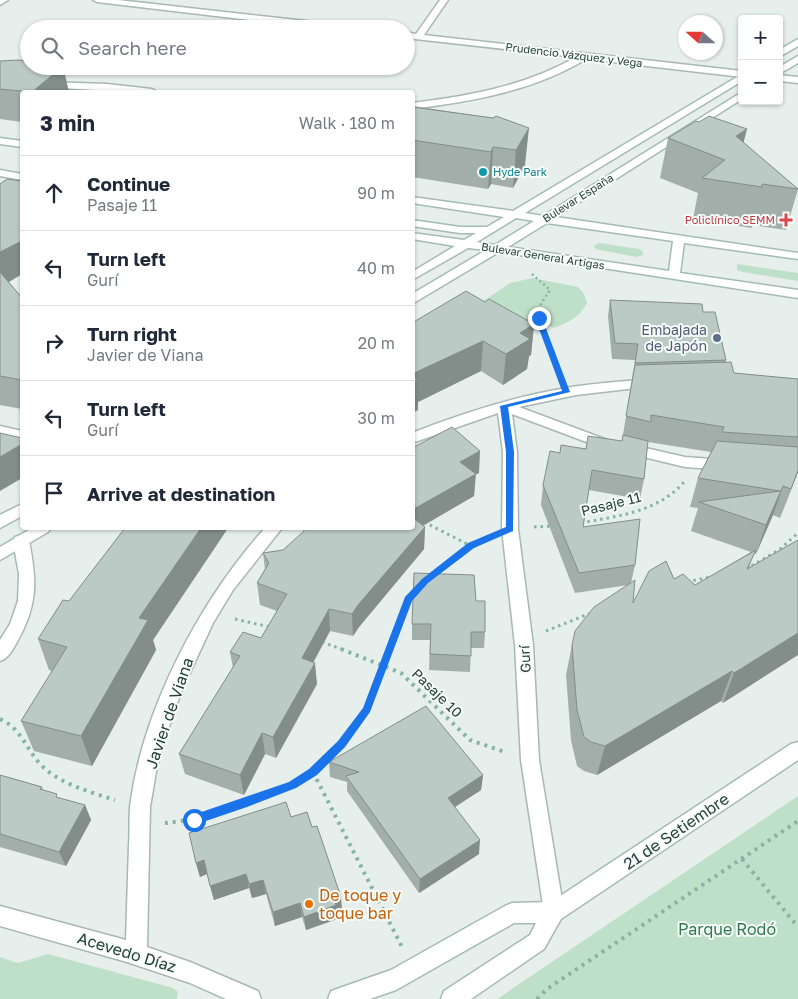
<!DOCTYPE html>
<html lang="en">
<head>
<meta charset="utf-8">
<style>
	:root { --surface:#fff; --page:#f6f6f7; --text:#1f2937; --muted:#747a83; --line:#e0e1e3 }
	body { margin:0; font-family:"Golos Text",sans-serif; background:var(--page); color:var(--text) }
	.controls { position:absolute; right:15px; top:15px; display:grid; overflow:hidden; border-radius:5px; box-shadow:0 1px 4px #0004 }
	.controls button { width:45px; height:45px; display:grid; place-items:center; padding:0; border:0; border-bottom:1px solid var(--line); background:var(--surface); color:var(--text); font:25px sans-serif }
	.compass { position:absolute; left:678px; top:15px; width:45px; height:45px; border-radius:50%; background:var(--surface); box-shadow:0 1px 4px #0004; rotate:291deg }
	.stop { position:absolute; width:15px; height:15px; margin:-11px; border:4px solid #1a73e8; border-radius:50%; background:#fff }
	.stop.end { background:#1a73e8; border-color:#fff; box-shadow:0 1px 5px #0008 }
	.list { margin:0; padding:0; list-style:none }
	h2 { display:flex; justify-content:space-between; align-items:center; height:65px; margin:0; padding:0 20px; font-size:21px }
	h2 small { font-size:16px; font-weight:400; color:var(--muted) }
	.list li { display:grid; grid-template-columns:32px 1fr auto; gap:15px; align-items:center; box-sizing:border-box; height:75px; padding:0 20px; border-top:1px solid var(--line) }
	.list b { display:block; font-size:19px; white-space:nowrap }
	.list p { margin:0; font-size:16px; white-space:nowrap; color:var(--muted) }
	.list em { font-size:16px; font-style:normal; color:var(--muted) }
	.icon { flex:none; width:28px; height:28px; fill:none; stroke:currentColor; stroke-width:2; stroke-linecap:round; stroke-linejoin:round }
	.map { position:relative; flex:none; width:798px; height:999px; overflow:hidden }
	.search { position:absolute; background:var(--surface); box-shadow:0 1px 4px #0004; left:20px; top:20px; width:395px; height:55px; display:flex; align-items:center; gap:12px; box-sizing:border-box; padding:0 18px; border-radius:28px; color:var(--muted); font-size:19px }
	.panel { position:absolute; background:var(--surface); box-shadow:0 1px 4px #0004; left:20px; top:90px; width:395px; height:440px; border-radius:5px }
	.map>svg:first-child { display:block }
</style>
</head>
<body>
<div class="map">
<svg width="798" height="999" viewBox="0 0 798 999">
	<rect width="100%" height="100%" fill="#e6efeb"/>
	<g fill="#bfe0c8">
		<polygon points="600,243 639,249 643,252 643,255 637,257 595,249 594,245"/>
		<polygon points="737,264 798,273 798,281 743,272 737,270"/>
		<path d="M533 278 578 287 584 294 587 303C580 317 569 322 554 328L540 323 473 308 510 283Z"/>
		<polygon points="798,796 798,999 497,999"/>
		<polygon points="48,954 173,988 178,992 177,999 0,999 0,957 18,963"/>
	</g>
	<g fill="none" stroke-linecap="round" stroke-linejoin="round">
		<defs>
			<g id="street">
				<polygon points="0,0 8,0 0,5"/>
				<polygon points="93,0 118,0 351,26 355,29 327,29 97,2"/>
				<path d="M440 0H448L424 35 742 71V77L586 59C534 91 473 101 412 109V103C470 96 525 86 576 57L406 38V32L416 34Z"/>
				<polygon points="779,75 798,77 798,83 779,81"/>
				<polygon points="46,82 107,84 152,89 157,92 131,92 43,87 43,83"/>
				<path d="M649 379 654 380 656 383 654 386 576 395 519 407 610 441 612 444 610 447 605 449 512 414 517 452 518 529 533 645 539 760 564 912 561 919 554 922 547 919 544 912 521 760 515 645 502 529 503 452 498 413 412 443V433C462 413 513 397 566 388 593 383 621 382 649 379Z"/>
				<polygon points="0,426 22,431 22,441 0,436"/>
				<polygon points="628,444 685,457 726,460 731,461 733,465 731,469 726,470 685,467 623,452 621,449 623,446"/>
				<path d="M265 528H282L233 590 213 623 181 692 168 730 157 766 150 807 147 947 190 962 258 991 261 999H226L190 983 127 962 0 926V906L126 940C127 908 128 877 129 845 130 833 129 820 130 807 142 710 200 600 265 528Z"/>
				<path d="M21 535 27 537 29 541C37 581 38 605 17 642 13 649 9 658 0 661V640L10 624 18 601 19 574 13 541 15 537Z"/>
			</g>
			<g id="secondary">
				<polygon points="798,39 798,46 779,57 779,50"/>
				<polygon points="798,56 798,63 779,74 779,67"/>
				<path d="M742 74V81L525 213 543 216 742 92V99L556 217 798 253V259L684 243 680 273 798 290V298L499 252 412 304V294L486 250 468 248 412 280V272L455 246 412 239V233L464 240 476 233H460L412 226V220L460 227H487L504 217 412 203V197L513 211ZM516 218 534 221 495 245 477 242ZM547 223 673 241 669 271 508 247Z"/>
				<polygon points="0,138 22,141 22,147 0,144"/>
				<polygon points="0,170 22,174 22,180 0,176"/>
				<polygon points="22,504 22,516 0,528 0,515"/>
				<polygon points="32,528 51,528 48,532 0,560 0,547"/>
				<polygon points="798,742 798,760 561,919 544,949 471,999 441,999 444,991 530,935 536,923 514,923 396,990 370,999 328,999 331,991 391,970 505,906 512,903 551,902 791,744"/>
			</g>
		</defs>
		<use href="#street" stroke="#a8b8b2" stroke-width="3"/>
		<use href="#secondary" stroke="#a4bbb3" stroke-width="3"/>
		<polyline stroke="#86b3a5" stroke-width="2.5" stroke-dasharray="2 3" stroke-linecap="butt" points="532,274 550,290 539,307 539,318 558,373"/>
		<g stroke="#86b3a5" stroke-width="3" stroke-dasharray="2.5 4" stroke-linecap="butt">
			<polyline points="424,522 471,546"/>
			<path d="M581 523C618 516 658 512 684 482"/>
			<polyline points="534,527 552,526"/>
			<polyline points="746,569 779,550 798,533"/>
			<polyline points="432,575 471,546 487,539"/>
			<polyline points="687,582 710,577"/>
			<polyline points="235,619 270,627"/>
			<polyline points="546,631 591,613"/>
			<polyline points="322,642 344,650"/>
			<polyline points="389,650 408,599 415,591"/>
		</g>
		<g stroke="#86b3a5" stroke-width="4" stroke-dasharray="3 5" stroke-linecap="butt">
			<polyline points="341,649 401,673 470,740 505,752"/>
			<path d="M0 719C21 728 26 749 41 765 60 784 90 792 115 800"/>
			<polyline points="313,772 402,947"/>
			<path d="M165 823C208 819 277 798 312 773 331 759 356 730 367 710 377 691 382 668 390 649"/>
			<polyline points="742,859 798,927"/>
			<polyline points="537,999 547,989 798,821"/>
		</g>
		<use href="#street" fill="#fff" fill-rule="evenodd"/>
		<use href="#secondary" fill="#fff" fill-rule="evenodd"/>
	</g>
	<g fill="#a1aea9" fill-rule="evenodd">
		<polygon points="0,61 69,92 22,92 22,122 0,119"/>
		<polygon points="413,106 493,118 496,116 525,165 513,188 491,184 488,189 412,177"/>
		<polygon points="668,138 743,142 798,189 786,230 752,225 752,228 693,219 698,193 660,178"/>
		<polygon points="22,181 22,274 9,282 22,298 22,409 0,405 0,184"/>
		<path d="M610 300 703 312 726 360V362L734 373 798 379V472L780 518 773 515 756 554 754 553 749 568 798 540 723 703 721 701 597 775 584 771 577 766 571 740 566 675 572 645 628 585 575 593 541 505 543 485 560 453 622 441 635 360 612 359 608 316ZM648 442 711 452 698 478 690 507 698 508 691 531 751 552 695 585 674 579 633 603 631 583 635 565 583 527 589 490 640 499 644 479Z"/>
		<polygon points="485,302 534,324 531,355 529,356 527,369 503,385 481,371 418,402 418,410 412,413 412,323"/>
		<polygon points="412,448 479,473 475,474 474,496 423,526 425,527 424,549 359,627 353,636 330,631 313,662 317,684 276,758 265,754 244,795 185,774 179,754 233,668 230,652 261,638 277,611 260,605 257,583 265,569 263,553 283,550 412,528"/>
		<polygon points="125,528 228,528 153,640 156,650 92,766 34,751 21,721 52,671 49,670 38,639 69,601"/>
		<polygon points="476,601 485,632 484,648 471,648 470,672 429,670 430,640 412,640 412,624"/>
		<polygon points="329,762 483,775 481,790 455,807 479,854 419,893 347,791 347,782 330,777"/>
		<polygon points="0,775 42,787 43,790 59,798 85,805 91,820 66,866 0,847"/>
		<polygon points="291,817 342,910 337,912 337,919 306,930 302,917 275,926 266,894 252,898 249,888 214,900 207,874 200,877 196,863"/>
	</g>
	<g fill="#838d89">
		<polygon points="63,66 69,92 32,92"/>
		<polygon points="529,128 525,165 513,188 516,150"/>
		<polygon points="747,129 737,168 736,136"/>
		<polygon points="493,147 491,184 488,189 491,152"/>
		<polygon points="22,241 22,274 0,287 0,252"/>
		<polygon points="534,324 531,355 529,356 527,369 503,385 506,354 520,333"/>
		<polygon points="483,341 481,371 418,402 418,410 412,413 412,374"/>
		<polygon points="22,444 22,478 0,491 0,457"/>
		<polygon points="480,451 479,473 459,483 460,462"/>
		<polygon points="798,470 798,472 780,518 791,489"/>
		<polygon points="476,474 474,496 408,534 412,528 412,510"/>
		<polygon points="783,486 773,515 756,554 766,525"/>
		<polygon points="425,527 424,549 359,627 353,636 352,614 358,605"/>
		<polygon points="201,528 228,528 153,640 156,650 92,766 81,736 139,618"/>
		<polygon points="329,609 330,631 304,680 302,658"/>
		<polygon points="798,633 798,655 723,703 734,673"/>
		<polygon points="315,663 317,684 276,758 273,737"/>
		<polygon points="732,671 721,701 597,775 605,746"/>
		<polygon points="262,733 265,754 244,795 240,775"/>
		<polygon points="483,775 481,790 447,812 448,798"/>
		<polygon points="85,805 91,820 66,866 59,852"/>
		<polygon points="480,840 479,854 419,893 420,879"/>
		<polygon points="204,860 207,874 200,877 196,863"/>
		<polygon points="246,874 249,888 214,900 210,886"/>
		<polygon points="263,880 266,894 252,898 249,884"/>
		<polygon points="341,897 342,910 337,912 337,919 306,930 304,917 334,899"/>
		<polygon points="300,903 302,917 275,926 273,912"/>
	</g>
	<g fill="#bbcac4" stroke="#838d89">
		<polygon points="19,60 29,62 29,66 63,66 32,92 0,89 0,61"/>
		<polygon points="412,107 493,118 496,116 529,128 516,150 493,147 491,152 412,140"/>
		<polygon points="709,116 747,129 736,136 798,189 762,184 762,187 702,178 725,160 668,138 696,121 699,122"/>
		<polygon points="7,179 22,181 22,241 0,252 0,184"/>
		<polygon points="0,272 22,298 22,380 0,376"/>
		<polygon points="466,291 485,302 489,299 534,324 520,333 530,339 506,354 483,341 412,374 412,340 414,340 412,338 412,323"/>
		<polygon points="610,300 702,304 703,312 715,312 726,360 635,363 638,344 615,343"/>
		<polygon points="731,362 734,373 798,379 798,437 722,432 724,427 651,415 651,422 626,416 635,365"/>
		<polygon points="412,376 418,380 412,382"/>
		<polygon points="452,427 480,451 460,462 476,474 412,510 412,448"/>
		<polygon points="0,433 22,438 22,444 0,457"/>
		<polygon points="623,435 648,441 644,479 592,470 583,527 640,519 635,565 579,573 543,485 550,451 560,453 561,445 586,449 588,436 622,441"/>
		<polygon points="717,441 798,447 798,470 791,489 783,486 766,525 699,502 780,491 698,478"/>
		<polygon points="412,517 425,527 358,605 352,614 329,609 302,658 315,663 273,737 262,733 240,775 179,754 240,656 230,652 243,632 261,638 287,594 257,583 269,563 263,553 283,550 304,531 304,528 412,528"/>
		<polygon points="125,528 201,528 139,618 148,620 81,736 21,721 67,647 38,639 63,600 69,601"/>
		<polygon points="798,540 798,633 734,673 732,671 605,746 591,742 584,737 577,710 572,645 575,631 594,607 635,580 633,603 649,571 666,561 674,579 683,574 695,585 756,550 747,569"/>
		<polygon points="414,573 474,575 476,601 485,601 485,632 471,632 471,656 430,654 431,624 412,624"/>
		<polygon points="426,706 483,775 448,798 480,840 420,879 346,776 359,772 329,762"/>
		<polygon points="0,775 42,787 40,789 57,794 56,797 85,805 59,852 0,834"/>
		<polygon points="286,802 291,817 307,812 312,827 317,826 341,897 334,899 336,905 304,917 300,903 273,912 263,880 249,884 246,874 210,886 204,860 196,863 189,833"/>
	</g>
	<polygon fill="#1a73e8" points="539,316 542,318 570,392 508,407 514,452 513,531 474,548 428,583 412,601 370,712 345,747 317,775 296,788 247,807 194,825 190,823 189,820 190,816 289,782 309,769 338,741 363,708 405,597 422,579 468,543 506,527 506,452 500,406 562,391 535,318"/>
	<circle fill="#0f9aa8" stroke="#f7fbf9" stroke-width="2" cx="483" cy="172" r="5"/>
	<path fill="#e0444e" stroke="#f7fbf9" stroke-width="2" d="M783.5 212.5h5v5h5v5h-5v5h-5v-5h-5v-5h5z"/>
	<circle fill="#5c6f8a" stroke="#f7fbf9" stroke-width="2" cx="717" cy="338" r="5"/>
	<circle fill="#e8710a" stroke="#f7fbf9" stroke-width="2" cx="309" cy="904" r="5"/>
	<g text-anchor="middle" stroke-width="4" stroke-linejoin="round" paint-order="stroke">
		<g font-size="11" fill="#24423a" stroke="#f7fbf9">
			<text transform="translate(574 55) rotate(7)" y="4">Prudencio Vázquez y Vega</text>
			<text transform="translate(578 198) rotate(-32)" y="4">Bulevar España</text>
			<text transform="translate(543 256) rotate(9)" y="4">Bulevar General Artigas</text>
		</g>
		<g font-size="11" fill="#0d838f" stroke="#f7fbf9" text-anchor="start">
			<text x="493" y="176">Hyde Park</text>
		</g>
		<g font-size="11" fill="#be3a42" stroke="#f7fbf9" text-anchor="end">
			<text x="775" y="224">Policlínico SEMM</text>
		</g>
		<g font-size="14" fill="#4e5e75" stroke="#f7fbf9" text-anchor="end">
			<text x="707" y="335">Embajada<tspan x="707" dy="16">de Japón</tspan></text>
		</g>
		<g font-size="14" fill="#24423a" stroke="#f7fbf9">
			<text transform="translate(611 504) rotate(-14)" y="5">Pasaje 11</text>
			<text transform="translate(525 659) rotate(-93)" y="5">Gurí</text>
			<text transform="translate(437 693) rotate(44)" y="5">Pasaje 10</text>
		</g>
		<g font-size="16" fill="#24423a" stroke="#f7fbf9">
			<text transform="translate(169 713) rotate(-71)" y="6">Javier de Viana</text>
			<text transform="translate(676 831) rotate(-34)" y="6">21 de Setiembre</text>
			<text transform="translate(127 952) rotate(17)" y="6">Acevedo Díaz</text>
		</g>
		<g font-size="16" fill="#c56008" stroke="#f7fbf9" text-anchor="start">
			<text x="319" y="901">De toque y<tspan x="319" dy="18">toque bar</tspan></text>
		</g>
		<g font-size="16" fill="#2d7a4b" stroke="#f7fbf9">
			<text x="727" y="935">Parque Rodó</text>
		</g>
	</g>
</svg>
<div class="controls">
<button>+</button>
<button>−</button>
</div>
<svg class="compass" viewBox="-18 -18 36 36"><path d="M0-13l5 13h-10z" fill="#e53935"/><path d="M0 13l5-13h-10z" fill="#747a83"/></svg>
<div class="stop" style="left:194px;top:820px"></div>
<div class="stop end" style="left:539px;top:318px"></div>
<div class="search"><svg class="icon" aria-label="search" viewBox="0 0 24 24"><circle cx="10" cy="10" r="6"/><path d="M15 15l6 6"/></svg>Search here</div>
<section class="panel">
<h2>3 min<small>Walk · 180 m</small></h2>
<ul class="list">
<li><svg class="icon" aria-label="ahead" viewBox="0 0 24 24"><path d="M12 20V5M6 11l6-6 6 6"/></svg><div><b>Continue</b><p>Pasaje 11</p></div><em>90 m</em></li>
<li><svg class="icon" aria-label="left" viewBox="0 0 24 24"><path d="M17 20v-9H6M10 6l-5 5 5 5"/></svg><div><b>Turn left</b><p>Gurí</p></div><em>40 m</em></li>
<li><svg class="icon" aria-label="right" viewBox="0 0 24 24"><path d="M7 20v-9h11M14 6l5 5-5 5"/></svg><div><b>Turn right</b><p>Javier de Viana</p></div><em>20 m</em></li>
<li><svg class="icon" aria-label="left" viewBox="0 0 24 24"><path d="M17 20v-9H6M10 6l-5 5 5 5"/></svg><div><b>Turn left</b><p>Gurí</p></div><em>30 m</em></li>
<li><svg class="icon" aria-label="arrive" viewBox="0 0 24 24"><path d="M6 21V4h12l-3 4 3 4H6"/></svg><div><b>Arrive at destination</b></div></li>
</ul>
</section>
</div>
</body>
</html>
